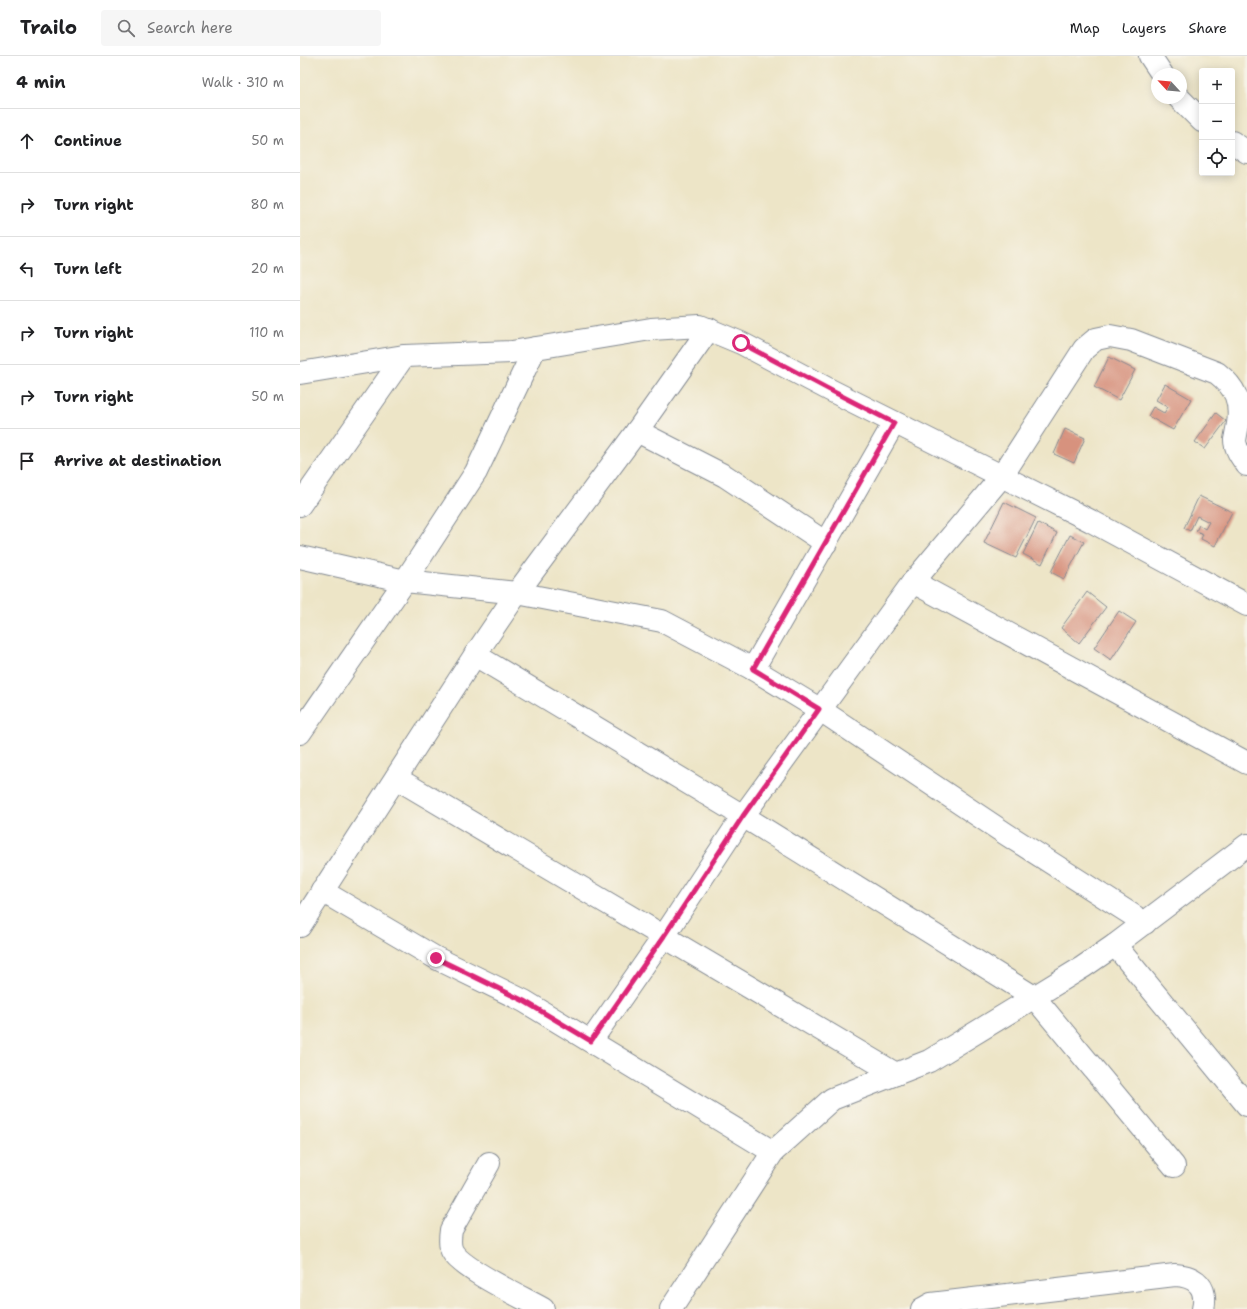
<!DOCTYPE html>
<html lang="en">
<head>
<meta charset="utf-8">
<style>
	:root { --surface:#fff; --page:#f6f6f6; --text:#202124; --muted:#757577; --line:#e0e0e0 }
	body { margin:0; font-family:"Shantell Sans",sans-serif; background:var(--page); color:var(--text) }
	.controls { position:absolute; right:12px; top:12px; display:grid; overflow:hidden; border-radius:4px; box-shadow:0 2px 10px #0003 }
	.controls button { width:36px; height:36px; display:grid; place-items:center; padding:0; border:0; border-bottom:1px solid var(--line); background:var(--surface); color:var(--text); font:20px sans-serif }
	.compass { position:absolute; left:851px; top:12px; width:36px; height:36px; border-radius:50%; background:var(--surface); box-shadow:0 2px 10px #0003; rotate:296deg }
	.stop { position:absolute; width:12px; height:12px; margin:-9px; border:3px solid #db2777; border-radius:50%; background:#fff }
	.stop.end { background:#db2777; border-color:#fff; box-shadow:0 1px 4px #0008 }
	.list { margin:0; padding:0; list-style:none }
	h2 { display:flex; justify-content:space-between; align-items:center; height:52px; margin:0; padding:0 16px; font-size:17px }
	h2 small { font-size:13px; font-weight:400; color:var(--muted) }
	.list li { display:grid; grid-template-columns:26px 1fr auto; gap:12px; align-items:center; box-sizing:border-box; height:64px; padding:0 16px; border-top:1px solid var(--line) }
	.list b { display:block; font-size:15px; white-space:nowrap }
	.list em { font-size:13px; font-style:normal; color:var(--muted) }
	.icon { flex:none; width:22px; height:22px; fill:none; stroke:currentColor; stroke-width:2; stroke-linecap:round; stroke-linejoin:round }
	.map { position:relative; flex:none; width:947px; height:1253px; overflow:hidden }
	header { display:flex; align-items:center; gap:24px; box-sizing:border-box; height:56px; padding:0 20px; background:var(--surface); border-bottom:1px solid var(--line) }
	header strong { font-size:19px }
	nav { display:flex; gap:22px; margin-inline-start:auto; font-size:14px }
	.search { width:280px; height:36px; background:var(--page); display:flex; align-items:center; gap:10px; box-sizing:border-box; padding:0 14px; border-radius:4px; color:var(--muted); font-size:15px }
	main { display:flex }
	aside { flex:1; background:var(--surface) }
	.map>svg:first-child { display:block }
</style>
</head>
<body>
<header>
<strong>Trailo</strong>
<div class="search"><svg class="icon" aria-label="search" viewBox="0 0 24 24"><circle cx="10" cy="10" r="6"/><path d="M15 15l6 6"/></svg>Search here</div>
<nav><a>Map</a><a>Layers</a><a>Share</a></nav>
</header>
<main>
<aside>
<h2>4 min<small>Walk · 310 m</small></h2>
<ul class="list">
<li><svg class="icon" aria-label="ahead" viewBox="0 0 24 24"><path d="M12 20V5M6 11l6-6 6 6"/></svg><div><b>Continue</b></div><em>50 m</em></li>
<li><svg class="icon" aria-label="right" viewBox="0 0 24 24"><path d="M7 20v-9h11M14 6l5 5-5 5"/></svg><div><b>Turn right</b></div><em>80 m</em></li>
<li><svg class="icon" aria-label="left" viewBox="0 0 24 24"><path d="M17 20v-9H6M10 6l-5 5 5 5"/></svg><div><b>Turn left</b></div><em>20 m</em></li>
<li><svg class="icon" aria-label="right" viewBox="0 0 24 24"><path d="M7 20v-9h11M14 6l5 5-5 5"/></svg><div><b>Turn right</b></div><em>110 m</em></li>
<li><svg class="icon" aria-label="right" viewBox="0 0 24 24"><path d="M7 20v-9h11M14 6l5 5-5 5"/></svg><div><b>Turn right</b></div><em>50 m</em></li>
<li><svg class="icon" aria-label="arrive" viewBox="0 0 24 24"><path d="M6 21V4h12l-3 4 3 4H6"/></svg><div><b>Arrive at destination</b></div></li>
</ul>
</aside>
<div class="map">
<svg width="947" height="1253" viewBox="0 0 947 1253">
	<rect width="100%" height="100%" fill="#f7f3e8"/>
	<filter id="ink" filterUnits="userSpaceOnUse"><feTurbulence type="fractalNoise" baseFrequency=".025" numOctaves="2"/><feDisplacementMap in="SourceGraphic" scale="8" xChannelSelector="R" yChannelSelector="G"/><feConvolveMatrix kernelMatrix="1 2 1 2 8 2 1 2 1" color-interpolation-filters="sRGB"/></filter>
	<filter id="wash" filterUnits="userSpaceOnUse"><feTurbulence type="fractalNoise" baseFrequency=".012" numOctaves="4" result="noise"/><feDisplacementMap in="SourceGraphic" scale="16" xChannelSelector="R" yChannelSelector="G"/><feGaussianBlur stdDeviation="0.9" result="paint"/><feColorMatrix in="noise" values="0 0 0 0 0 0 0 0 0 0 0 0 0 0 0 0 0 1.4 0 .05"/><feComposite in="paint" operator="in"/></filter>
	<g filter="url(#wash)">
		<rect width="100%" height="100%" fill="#ede5c7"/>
		<g id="blocks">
			<g fill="#d7927e">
				<polygon points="809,301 835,314 819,344 794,331"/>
				<polygon points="865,328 891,343 873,374 848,360 853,351 864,357 868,351 856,344"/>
				<polygon points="916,357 926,365 905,393 895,386"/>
				<polygon points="765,373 785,382 774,407 754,398"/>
				<polygon points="899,440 932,456 915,490 901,483 903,478 896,475 899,469 905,473 909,466 897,460 890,475 884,472"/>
				<polygon points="704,446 736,462 716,502 684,487"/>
				<polygon points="738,467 757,477 742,508 723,498"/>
				<polygon points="770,479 784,486 764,523 751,516"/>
				<polygon points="787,536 806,551 779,587 761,572"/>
				<polygon points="819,555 836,566 811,604 794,592"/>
			</g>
		</g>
	</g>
	<g filter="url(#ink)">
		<use href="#blocks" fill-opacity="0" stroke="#848a92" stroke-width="1"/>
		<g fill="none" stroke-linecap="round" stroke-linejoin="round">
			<defs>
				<g id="street">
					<polyline points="850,0 862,18"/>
					<polyline points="879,42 902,65"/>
					<polyline points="932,86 947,96"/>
					<polyline points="0,317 104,300 212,296 351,273 400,270 441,287 530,334 791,465 947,549"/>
					<polyline points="337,375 425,420 526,487"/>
					<polyline points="0,449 104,300"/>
					<polyline points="0,501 105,525 217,537 362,565 453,613 519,653 706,778 845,867"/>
					<polyline points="613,526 947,707"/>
					<polyline points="175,599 443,760 734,941 874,1110"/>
					<polyline points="453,613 594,367"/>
					<polyline points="0,677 105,525 176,416 235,292"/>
					<polyline points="96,722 596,1018"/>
					<polyline points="22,835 136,902 224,945 473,1096"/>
					<polyline points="0,870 175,599 217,537 337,375 409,273"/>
					<polyline points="815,889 947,1049"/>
					<path d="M291 985 364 880 443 760 613 526 702 420 784 293 796 283 810 280 831 284 917 317C936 332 941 345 938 368 937 373 936 379 935 384 935 393 942 402 947 409"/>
					<path d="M189 1107 151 1174C150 1181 149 1189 152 1195 161 1213 224 1242 243 1253"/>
					<polyline points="371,1253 473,1096 532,1043 629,1005 718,951 783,911 815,889 947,789"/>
					<path d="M622 1253 631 1248 875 1219C896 1220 908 1231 903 1253"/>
				</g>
			</defs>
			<use href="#street" stroke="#848a92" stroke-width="24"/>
			<use href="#street" stroke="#fff" stroke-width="22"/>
		</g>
	</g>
	<g fill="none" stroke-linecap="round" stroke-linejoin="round" filter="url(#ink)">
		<polyline stroke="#db2777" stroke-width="5" points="136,902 224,945 291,985 364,880 443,760 519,653 453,613 594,367 530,334 441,287"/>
	</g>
</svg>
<div class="controls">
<button>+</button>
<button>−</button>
<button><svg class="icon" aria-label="locate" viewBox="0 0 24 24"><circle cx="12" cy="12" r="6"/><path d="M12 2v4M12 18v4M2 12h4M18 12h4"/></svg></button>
</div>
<svg class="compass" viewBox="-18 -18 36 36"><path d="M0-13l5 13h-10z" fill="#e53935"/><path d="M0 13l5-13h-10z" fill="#757577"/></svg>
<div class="stop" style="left:441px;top:287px"></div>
<div class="stop end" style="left:136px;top:902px"></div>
</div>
</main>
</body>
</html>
